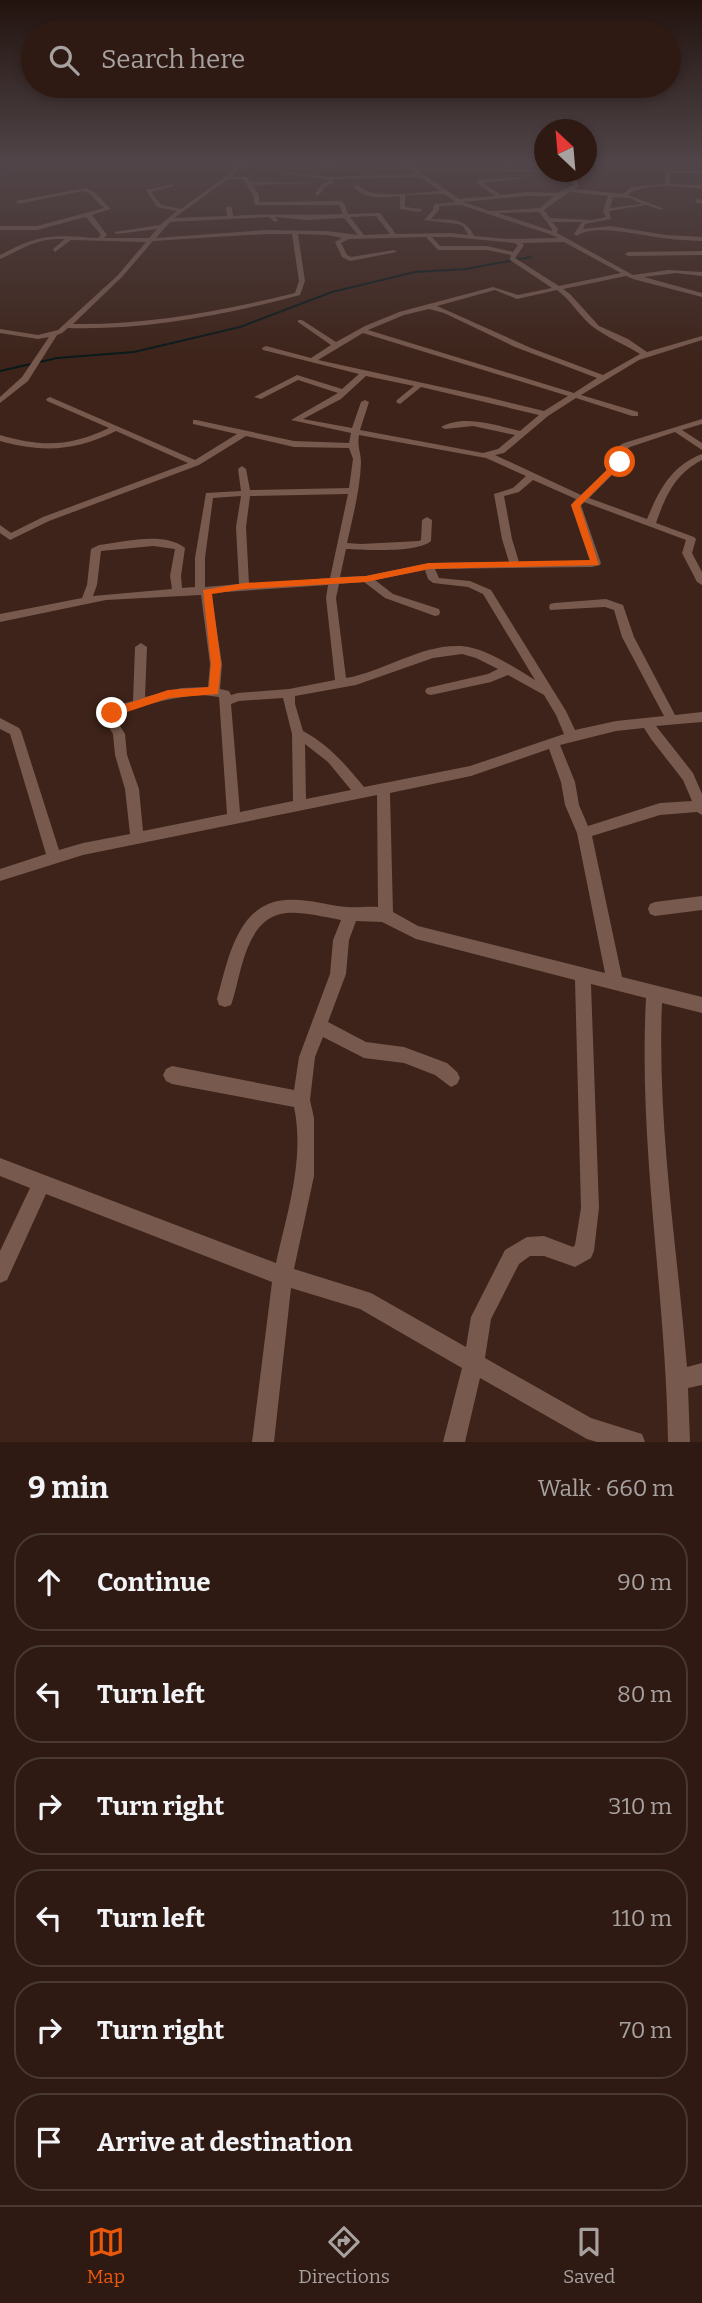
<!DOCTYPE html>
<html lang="en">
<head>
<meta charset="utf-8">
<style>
	:root { --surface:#2e1a13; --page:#36231c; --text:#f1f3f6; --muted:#a7a1a0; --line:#493833; --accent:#ea580c }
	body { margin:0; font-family:Bitter,serif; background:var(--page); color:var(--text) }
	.compass { position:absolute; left:534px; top:119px; width:63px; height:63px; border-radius:50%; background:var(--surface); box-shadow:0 4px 10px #0003; rotate:334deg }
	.stop { position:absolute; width:21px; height:21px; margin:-16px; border:5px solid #ea580c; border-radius:50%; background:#fff }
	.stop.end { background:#ea580c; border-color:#fff; box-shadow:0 2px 7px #0008 }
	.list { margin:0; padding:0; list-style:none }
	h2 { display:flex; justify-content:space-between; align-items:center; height:91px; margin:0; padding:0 28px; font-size:30px }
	h2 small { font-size:23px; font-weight:400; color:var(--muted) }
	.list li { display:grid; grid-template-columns:46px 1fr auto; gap:21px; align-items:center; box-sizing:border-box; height:98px; margin:0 14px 14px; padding:0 14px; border:2px solid var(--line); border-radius:28px }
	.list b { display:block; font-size:26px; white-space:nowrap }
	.list em { font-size:23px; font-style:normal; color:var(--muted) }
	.icon { flex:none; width:38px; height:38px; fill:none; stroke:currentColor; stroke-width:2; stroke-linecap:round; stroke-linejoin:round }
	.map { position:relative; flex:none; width:702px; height:1442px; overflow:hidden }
	.search { position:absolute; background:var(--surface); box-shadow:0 4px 10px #0003; left:21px; right:21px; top:21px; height:77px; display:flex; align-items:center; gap:18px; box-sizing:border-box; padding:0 24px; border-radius:38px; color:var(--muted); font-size:26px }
	.sheet { height:763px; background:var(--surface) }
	nav { display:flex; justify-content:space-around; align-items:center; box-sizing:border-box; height:98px; border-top:2px solid var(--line); background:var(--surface); font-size:19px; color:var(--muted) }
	nav a { display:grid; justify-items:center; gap:4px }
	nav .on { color:var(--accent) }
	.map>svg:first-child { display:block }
</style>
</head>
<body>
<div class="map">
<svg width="702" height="1442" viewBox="0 0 702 1442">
	<rect width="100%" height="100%" fill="#3d2319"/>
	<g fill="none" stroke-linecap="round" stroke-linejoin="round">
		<g stroke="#08191a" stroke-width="2">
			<polyline points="0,170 9,162"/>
			<polyline points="0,371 57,358 134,352 240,327 332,292 415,272 466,269 531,257"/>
		</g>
		<g fill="#77594d" fill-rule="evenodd">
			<path d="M215 162H244L232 177H247L250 182 315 183 252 185 259 195V202L341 201 344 203 348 214 380 213 396 234 451 233 468 235 463 226 458 224 424 220 433 210 434 204 456 202 444 194 405 195V207L422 209 420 212 400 209V196C384 197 365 201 353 186L358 185C371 201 420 192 440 191L420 177 333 179 334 183 326 186 318 196 315 194 322 184 329 181 328 179 286 174 288 173 329 177 416 174 401 162H405L414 168 544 170 546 172 418 170 459 199 495 196 476 183 478 180 522 177 520 179 483 183 501 195 527 192 558 193 573 185 569 174 554 173 552 172H572L579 186 574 189 623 194 631 187 665 184 666 171H702V173H670V184L702 185V189C682 187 643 182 628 195L662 208V210L646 205 609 211 611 219 585 224 583 229 610 226 666 235 702 237V241C689 240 676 240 663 238 643 236 593 223 577 236L574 234 582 222H552L558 229 557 233 633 275 668 270 702 272V276L676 273 644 277 702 293V297L633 279 626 276 563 289 570 294 599 326 628 339 647 352 702 336V340L639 360 581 395 638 412V416H632L576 398 548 416 504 453 495 455 581 495 615 462 614 449 624 443 702 419V424L682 430 702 443V450L675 432 630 447 622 452 623 464 589 498 647 519C659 490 671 466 702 454V460C675 474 666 495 656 523L694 537 696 539 692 553 702 572V585L697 582 682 553 686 540 584 502 581 505 601 563 600 565 592 567 435 569 439 578 470 581 491 590 566 711 575 730 616 721 664 716 622 637 614 610 605 607 550 610 549 607 550 604 554 603 606 599 623 605 634 637 675 715 702 712V722L656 726 693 773 702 794V815L697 812 660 815 592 836 622 977 702 997V1013L662 1003C657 1125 677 1245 687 1367L702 1363V1385L688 1388 690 1442H668C666 1294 638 1147 646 998L591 984 599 1208 594 1251 591 1258 575 1267 544 1256H530L519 1264 491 1319 485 1358 591 1418 642 1434 645 1442H597L587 1439 480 1378 465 1442H443L462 1368 360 1309 291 1288 274 1442H252L272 1282 46 1194 7 1280 0 1283V1251L30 1188 0 1176V1158L276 1263C287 1213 305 1159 294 1107L172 1084 166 1081 163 1075 166 1069 172 1066 294 1090 299 1057 330 974 333 940 341 920C323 917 305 912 287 913 247 916 242 969 233 999L231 1005 225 1007 219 1005 217 999C228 960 237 903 286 900 306 898 326 905 346 907 357 908 368 906 378 907L377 795 83 855 0 881V869L46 854 10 734 0 729V718L19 728 21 731 59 850 83 843 130 834 125 789 115 755 113 734 103 718 113 706 133 701 135 647 141 643 147 647 145 697 181 688 208 687 210 664 201 595 106 600 0 622V614L82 598 87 585 91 549 99 545C124 542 164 531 185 548L181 576 182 588 195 587V558L206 493 241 491 238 469 242 466 246 469 250 490 349 488 353 459 349 448 294 447 246 436 199 465 49 521 10 540 0 533V525L11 533 43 517 188 463 116 431C75 451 44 453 0 441V435C42 447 69 447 109 428L47 401 46 399 50 397 195 460 237 434 193 424V420H196L294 441 349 443 351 433 291 420 338 393 298 380 261 399 254 397 297 375 342 389 359 374 263 350 262 348 266 346 311 358 331 345 298 322V320H302L336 342 365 326 399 312 493 287 518 295 552 288 510 260 511 255 487 250H438L426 237 349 239 341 243 347 255 351 257 394 250 397 252 350 261 342 257 335 242 342 238 327 235 298 234 305 281 300 295C224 315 148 330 68 328L62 333 57 335 28 381 0 403V397L22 377 49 337 38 339 0 333V329L38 335 58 330 118 275 146 242 71 240 55 252 53 249 65 239C36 238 25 248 0 259V255C41 233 53 235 98 238L101 235 86 217 37 230H0V226H37L104 208 90 194 83 191 18 204 16 201 86 188 94 192 111 209 92 215 107 235 104 238H149L157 229 117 234 114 232 160 225 177 211 157 207 146 190 174 184V186L151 192 161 205 181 209 229 174 237 164ZM228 179H243L253 195 255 205H339L343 214C306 216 269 213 233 216L232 208 229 206 226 208 227 216 174 218ZM569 192 608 196 603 211 606 217 592 220 550 218 544 210ZM527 196H554L540 208 490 211 463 202ZM613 197 630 198 642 204 610 208ZM461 205 552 235 558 238 509 239 474 236C466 217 449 220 431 219L439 210V206ZM539 212 552 229V231L498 213ZM376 216 390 234 364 235 350 217ZM269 217 275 222 278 220 275 217 306 220 344 218 358 235 327 231 266 230 156 238 170 222ZM266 234H292L299 281 295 293C222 311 148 325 73 324L122 277 153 241ZM432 237H451L514 243 518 245 513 252 487 246H440ZM564 242 621 273 559 286 515 258 524 245 522 243ZM495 290 517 299 557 290C572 301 581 319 596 329 610 339 626 345 640 354L603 375 531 348 437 306ZM429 309 444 313 515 347 597 378 574 393 368 330 404 315ZM363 333 568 396 544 411 487 397 318 360ZM366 376 414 386 397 400 396 402 400 404 421 387 539 415 520 431C495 425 464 414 441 427L445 429 473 426 515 435 498 449 483 453 360 430 369 402 365 400 361 402 352 428 303 419 341 399ZM359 435 486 458 526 476 513 488 494 494 502 539 509 562 429 563 366 576 340 577 346 549C365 550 418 553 431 541L432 520 427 517 422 520 421 540 419 541 361 544 347 543C353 516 360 490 361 463 361 452 357 447 359 435ZM533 480 576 499 571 505 590 561 519 562 512 539 504 496 519 492ZM348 494 330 578 249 584 246 527 250 496ZM241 496 236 527 239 584 205 587V558L213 498ZM153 546 175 549 170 576 172 589 93 596 97 585 101 551ZM425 570 428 579 433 583 468 587 483 594 535 680C513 667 487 648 461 646 421 644 385 671 346 678L336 598 339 584 364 582 385 598 435 616 439 615 440 612 439 609 393 594 375 580ZM328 585 326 598 335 680 289 689 238 693 231 695 229 691 220 689 222 664 211 593ZM462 654 476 658 498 669 488 674 427 688 425 691 427 694 431 695 491 682 508 675 544 695 556 715 564 734 470 766 364 787C346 765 329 745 303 731L295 704V696L356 685 433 658ZM203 695 219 697 227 814 143 831 139 789 127 755 125 734 116 719C127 706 185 695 203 695ZM283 698 292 734 293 801 240 812 231 704 239 701ZM644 728 651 739 683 780 692 801 660 803 588 826 579 805 575 782 560 745 616 731ZM305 744 328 762 351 790 306 799ZM549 749 561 782 565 805 577 833 605 973 418 926 393 912 390 793 471 776ZM356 921 382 922 416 939 575 980 581 1208 575 1245 573 1247 544 1236 527 1237 505 1250 471 1317 466 1347 371 1293 294 1269 314 1176V1118L310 1100 315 1057 323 1037 364 1058 404 1063 435 1075 451 1087 457 1084 460 1078 457 1072 447 1063 404 1047 366 1042 328 1022 346 974 349 940Z"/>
			<rect x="327" y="162" width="4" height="5"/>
			<polygon points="697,199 702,200 702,204 695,202"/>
			<polygon points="702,251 702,255 628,256 625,254 628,252"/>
			<polygon points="702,896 702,910 655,916 650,914 648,909 650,904 655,902"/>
		</g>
	</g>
	<linearGradient id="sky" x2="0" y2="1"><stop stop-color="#22130e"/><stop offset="0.45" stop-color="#514549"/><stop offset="1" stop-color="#514549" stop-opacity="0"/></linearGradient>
	<rect width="702" height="363" fill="url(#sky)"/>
	<polygon fill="#ea580c" points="617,460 624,462 580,506 599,565 429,569 366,582 244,589 212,594 221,664 218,694 169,698 112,717 106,713 108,710 168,690 209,687 211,664 203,590 244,583 366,576 429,563 590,560 571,505"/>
</svg>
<svg class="compass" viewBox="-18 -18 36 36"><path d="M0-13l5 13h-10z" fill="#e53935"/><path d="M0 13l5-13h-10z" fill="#a7a1a0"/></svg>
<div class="stop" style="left:620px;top:462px"></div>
<div class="stop end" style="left:112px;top:713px"></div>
<div class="search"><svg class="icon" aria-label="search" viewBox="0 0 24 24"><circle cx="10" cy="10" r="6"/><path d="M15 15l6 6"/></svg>Search here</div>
</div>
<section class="sheet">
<h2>9 min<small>Walk · 660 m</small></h2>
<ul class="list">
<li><svg class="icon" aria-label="ahead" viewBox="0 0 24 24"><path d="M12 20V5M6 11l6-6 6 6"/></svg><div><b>Continue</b></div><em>90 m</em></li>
<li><svg class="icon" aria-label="left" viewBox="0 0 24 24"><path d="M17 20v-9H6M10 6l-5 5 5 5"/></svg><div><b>Turn left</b></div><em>80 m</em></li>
<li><svg class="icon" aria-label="right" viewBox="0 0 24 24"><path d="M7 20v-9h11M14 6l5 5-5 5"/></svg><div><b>Turn right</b></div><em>310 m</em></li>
<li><svg class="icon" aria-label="left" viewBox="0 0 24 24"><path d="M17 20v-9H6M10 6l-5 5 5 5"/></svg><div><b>Turn left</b></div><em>110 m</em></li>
<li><svg class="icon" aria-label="right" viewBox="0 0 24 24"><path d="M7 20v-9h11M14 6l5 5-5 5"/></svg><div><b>Turn right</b></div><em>70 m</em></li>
<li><svg class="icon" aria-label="arrive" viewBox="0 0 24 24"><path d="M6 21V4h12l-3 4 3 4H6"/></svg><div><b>Arrive at destination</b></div></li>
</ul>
</section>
<nav>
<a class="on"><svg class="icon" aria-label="map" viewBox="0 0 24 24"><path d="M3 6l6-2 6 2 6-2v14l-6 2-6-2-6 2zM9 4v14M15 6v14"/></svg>Map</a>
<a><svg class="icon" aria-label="directions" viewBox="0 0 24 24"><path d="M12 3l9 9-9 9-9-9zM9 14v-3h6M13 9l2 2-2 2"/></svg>Directions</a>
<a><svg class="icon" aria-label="saved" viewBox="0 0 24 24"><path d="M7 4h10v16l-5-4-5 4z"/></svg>Saved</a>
</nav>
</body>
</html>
